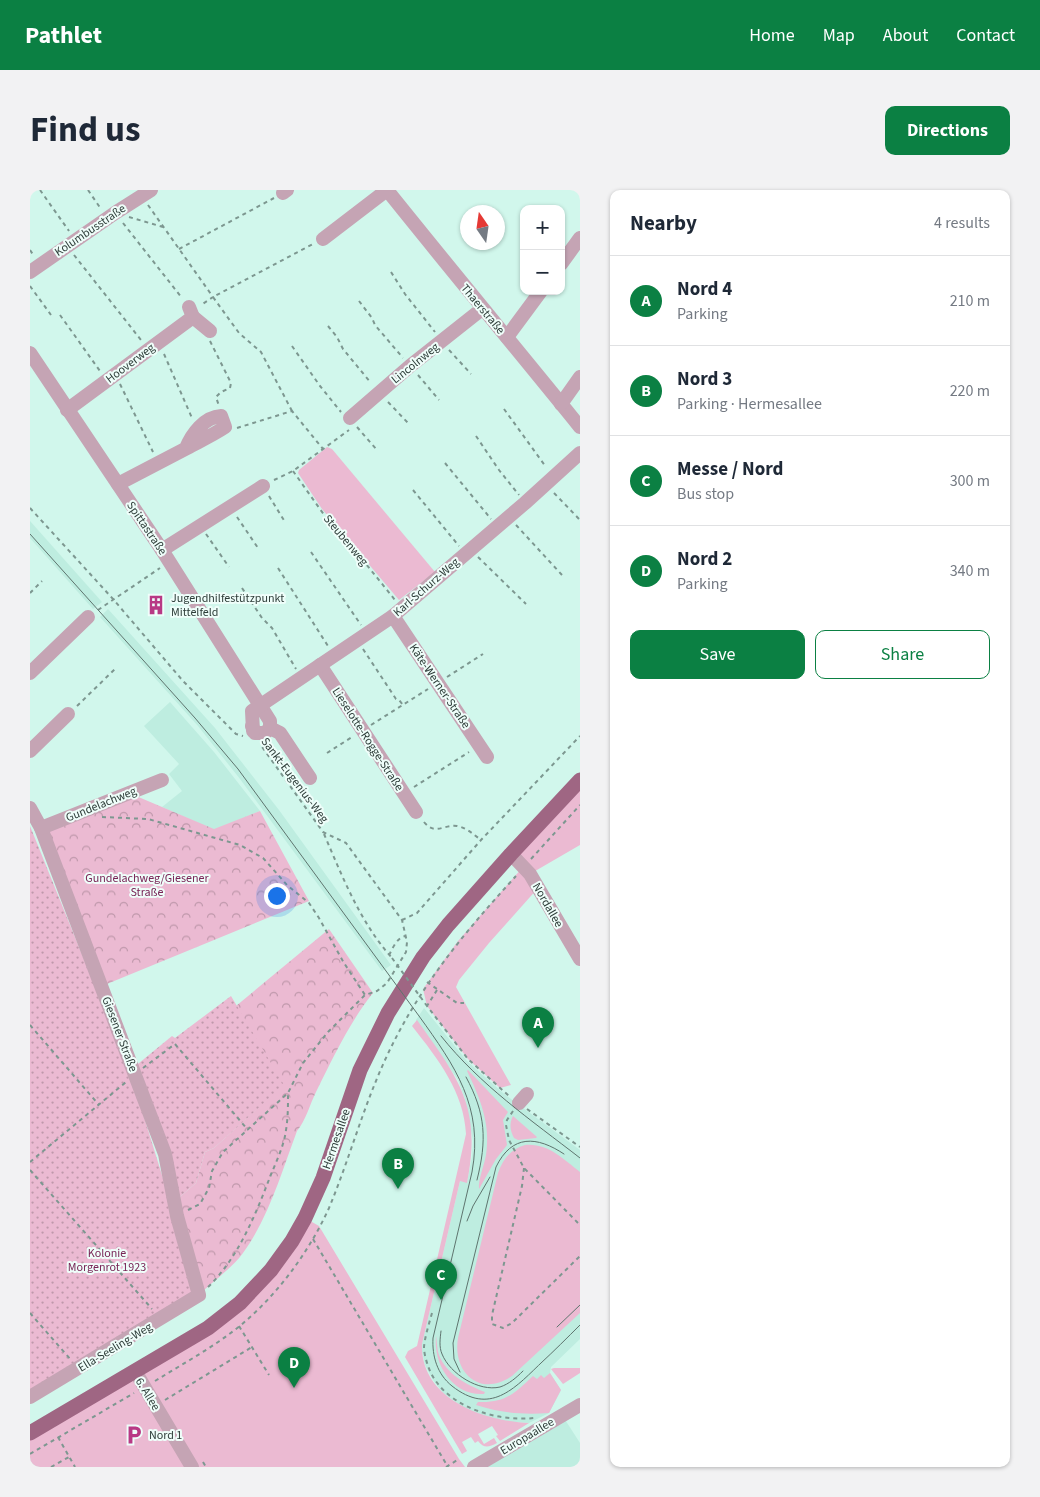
<!DOCTYPE html>
<html lang="en">
<head>
<meta charset="utf-8">
<style>
	:root { --surface:#fff; --page:#f2f2f3; --text:#1f2937; --muted:#747a83; --line:#e0e1e3; --accent:#0b8043 }
	body { margin:0; font-family:"Source Sans 3",sans-serif; background:var(--page); color:var(--text) }
	.controls { position:absolute; right:15px; top:15px; display:grid; overflow:hidden; border-radius:10px; box-shadow:0 1px 4px #0004 }
	.controls button { width:45px; height:45px; display:grid; place-items:center; padding:0; border:0; border-bottom:1px solid var(--line); background:var(--surface); color:var(--text); font:25px sans-serif }
	.compass { position:absolute; left:430px; top:15px; width:45px; height:45px; border-radius:50%; background:var(--surface); box-shadow:0 1px 4px #0004; rotate:347deg }
	.you { position:absolute; left:246px; top:705px; width:18px; height:18px; margin:-12px; border:4px solid #fff; border-radius:50%; background:#1a73e8; box-shadow:0 0 0 8px #1a73e833 }
	.badge { display:grid; place-items:center; width:32px; height:32px; border-radius:50%; background:var(--accent); color:#fff; font-size:16px; font-weight:700 }
	.pin { position:absolute; translate:-50% -41px; filter:drop-shadow(0 1px 2px #0008) }
	.pin::after { content:''; position:absolute; top:26px; width:18px; height:15px; background:inherit; clip-path:polygon(0 0,100% 0,50% 100%) }
	.list { margin:0; padding:0; list-style:none }
	h2 { display:flex; justify-content:space-between; align-items:center; height:65px; margin:0; padding:0 20px; font-size:21px }
	h2 small { font-size:16px; font-weight:400; color:var(--muted) }
	.list li { display:grid; grid-template-columns:32px 1fr auto; gap:15px; align-items:center; box-sizing:border-box; height:90px; padding:0 20px; border-top:1px solid var(--line) }
	.list b { display:block; font-size:19px; white-space:nowrap }
	.list p { margin:0; font-size:16px; white-space:nowrap; color:var(--muted) }
	.list em { font-size:16px; font-style:normal; color:var(--muted) }
	.actions { display:flex; gap:10px; padding:15px 20px }
	.actions a { flex:1; padding:11px 0; border:1px solid var(--accent); border-radius:10px; text-align:center; font-size:18px; color:var(--accent) }
	.actions .main { background:var(--accent); color:#fff }
	.map { position:relative; flex:none; width:550px; height:1277px; overflow:hidden; border-radius:10px }
	header { display:flex; align-items:center; gap:30px; box-sizing:border-box; height:70px; padding:0 25px; background:var(--accent); color:#fff }
	header strong { font-size:24px }
	nav { display:flex; gap:28px; margin-inline-start:auto; font-size:18px }
	.intro { display:flex; align-items:center; justify-content:space-between; box-sizing:border-box; height:120px; padding:0 30px }
	h1 { margin:0; font-size:35px }
	.button { padding:12px 22px; border-radius:10px; background:var(--accent); color:#fff; font-size:18px; font-weight:700 }
	main { display:flex; gap:30px; padding:0 30px }
	aside { flex:1; background:var(--surface); border-radius:10px; box-shadow:0 1px 4px #0004 }
	.map>svg:first-child { display:block }
</style>
</head>
<body>
<header>
<strong>Pathlet</strong>
<nav><a>Home</a><a>Map</a><a>About</a><a>Contact</a></nav>
</header>
<div class="intro"><h1>Find us</h1><a class="button">Directions</a></div>
<main>
<div class="map">
<svg width="550" height="1277" viewBox="0 0 550 1277">
	<defs>
		<pattern id="forest-crowns" width="20" height="18" patternUnits="userSpaceOnUse" patternTransform="scale(1.25)"><rect width="20" height="18" fill="#ebbad2"/><path d="M2 6a3 3 0 1 1 6 0M12 15a3 3 0 1 1 6 0" fill="none" stroke="#bf98ab"/></pattern>
		<pattern id="garden-dots" width="8" height="8" patternUnits="userSpaceOnUse" patternTransform="scale(1.25)"><rect width="8" height="8" fill="#ebbad2"/><path d="M2 2h.1M6 6h.1" fill="none" stroke="#bf98ab" stroke-width="1.8" stroke-linecap="round"/></pattern>
	</defs>
	<rect width="100%" height="100%" fill="#d1f7ec"/>
	<g fill="#beede0">
		<polygon points="0,331 72,412 63,419 0,348"/>
		<polygon points="78,419 185,538 249,620 361,775 352,781 210,589 168,536 70,427"/>
		<polygon points="140,512 184,562 230,621 184,640 132,617 152,601 139,584 149,574 114,536"/>
		<polygon points="394,818 437,871 473,903 550,960 550,1149 521,1177 520,1183 531,1200 519,1223 499,1233 480,1232 451,1226 434,1218 413,1203 403,1190 395,1175 392,1162 392,1154 430,991 437,992 442,967 443,951 435,909 428,890 386,830"/>
		<polygon points="532,1225 550,1253 550,1277 444,1277"/>
	</g>
	<g fill="#ebbad2">
		<polygon points="297,257 302,259 405,382 369,410 292,319 268,283 269,280"/>
		<polygon points="550,590 550,655 500,684 508,698 459,753 429,790 426,797 481,895 470,898 438,869 397,816 393,799 428,751 493,677 481,664"/>
		<path d="M387 830C429 889 452 917 437 993L430 991 392 1154C390 1209 454 1231 499 1233L470 1251 466 1246 468 1245 462 1236 448 1244 454 1254 464 1248 467 1253C459 1257 454 1259 448 1251L445 1253 441 1247 432 1252 437 1261 432 1264 375 1167 378 1161 387 1156 436 944C434 902 408 869 382 836Z"/>
		<path d="M438 880 478 922 473 930 477 955 466 969 449 999C448 990 454 976 456 965 461 934 450 908 437 881Z"/>
		<path d="M483 926 507 947 506 948 488 950 484 948C480 941 479 933 483 926Z"/>
		<path d="M495 955C518 953 533 969 550 982V1123L482 1186C451 1208 422 1183 428 1148L468 983C473 969 481 959 495 955Z"/>
		<polygon points="275,1028 289,1036 429,1269 435,1277 0,1277 0,1243 210,1113"/>
		<path d="M406 1146C407 1151 407 1159 409 1165 416 1184 437 1195 455 1202L454 1204C423 1206 403 1175 406 1146Z"/>
		<polygon points="524,1178 550,1178 550,1183 533,1194 521,1179"/>
		<path d="M520 1183 531 1200 519 1223C493 1225 471 1223 446 1215L448 1212C475 1213 484 1204 503 1186L507 1189 511 1185 514 1188Z"/>
	</g>
	<g fill="url(#forest-crowns)">
		<polygon points="99,603 184,639 230,621 279,711 72,796 11,638"/>
		<path d="M299 739 343 803C319 833 303 868 286 902 280 914 276 930 267 941 252 981 239 1027 213 1063 203 1077 181 1093 169 1105L144 1012 166 993 175 962 184 958 253 895 206 816Z"/>
	</g>
	<g fill="url(#garden-dots)">
		<polygon points="0,636 102,888 169,1105 0,1206"/>
		<polygon points="201,806 254,895 184,958 175,962 166,993 144,1012 103,878 142,846 145,848"/>
	</g>
	<g fill="none" stroke-linecap="round" stroke-linejoin="round">
		<g stroke="#7d9790" stroke-width="2" stroke-dasharray="4 4" stroke-linecap="butt">
			<polyline points="10,0 39,41"/>
			<polyline points="58,0 71,19"/>
			<polyline points="118,15 183,107 171,115"/>
			<polyline points="99,27 133,37"/>
			<polyline points="93,33 152,108"/>
			<polyline points="149,59 244,8"/>
			<polyline points="0,60 4,66"/>
			<polyline points="44,65 111,150"/>
			<polyline points="361,82 375,104 405,142"/>
			<polyline points="0,96 21,125"/>
			<polyline points="329,111 342,128 345,135 373,168"/>
			<polyline points="30,125 70,181"/>
			<polyline points="298,136 307,147 313,159 341,193"/>
			<polyline points="180,151 201,193 200,198 191,202 186,207 189,216"/>
			<polyline points="262,156 290,196 311,222"/>
			<polyline points="419,160 441,184"/>
			<polyline points="134,164 162,228"/>
			<polyline points="388,185 409,210"/>
			<polyline points="90,194 123,262"/>
			<polyline points="358,212 379,234"/>
			<polyline points="474,219 516,277"/>
			<polyline points="262,221 231,162 209,143 183,107 283,54"/>
			<polyline points="327,237 347,260"/>
			<polyline points="207,238 262,221 293,259"/>
			<polyline points="446,246 469,280 489,305"/>
			<polyline points="415,273 461,329"/>
			<polyline points="263,281 297,329 303,333 365,410"/>
			<polyline points="244,290 263,281 319,240"/>
			<polyline points="383,300 429,356"/>
			<polyline points="524,303 550,330"/>
			<polyline points="239,306 255,332"/>
			<polyline points="0,318 83,409 153,491 206,544 213,546"/>
			<polyline points="207,327 228,358"/>
			<polyline points="486,335 532,385"/>
			<polyline points="176,344 199,377"/>
			<polyline points="281,362 331,435"/>
			<polyline points="448,367 496,414"/>
			<polyline points="248,378 298,456"/>
			<polyline points="212,398 232,428 242,438 266,479"/>
			<polyline points="0,403 12,391"/>
			<polyline points="68,420 130,378"/>
			<polyline points="333,459 366,509 369,510 373,515"/>
			<polyline points="417,487 453,464"/>
			<polyline points="47,516 87,477"/>
			<polyline points="341,535 398,499"/>
			<polyline points="297,563 322,547"/>
			<polyline points="384,597 439,562"/>
			<polyline points="72,627 118,629 210,655 233,668 257,695 279,713 289,728 314,773 335,805"/>
			<path d="M394 632C405 646 414 634 427 636 437 638 443 644 451 650"/>
			<path d="M294 644C313 688 330 732 362 768"/>
			<polyline points="501,669 550,615"/>
			<polyline points="372,730 387,723 451,650 550,546"/>
			<path d="M359 765C363 758 367 747 376 746"/>
			<polyline points="397,792 427,813 434,813"/>
			<polyline points="407,800 397,816 438,869 479,906"/>
			<polyline points="0,835 69,915"/>
			<polyline points="113,878 145,854 218,940"/>
			<polyline points="497,919 550,957"/>
			<polyline points="483,921 477,930 476,935 479,950 494,978 550,1035"/>
			<polyline points="0,972 96,892"/>
			<polyline points="494,978 492,996 462,1125 462,1134 473,1138 482,1133 550,1066"/>
			<polyline points="0,980 122,1119"/>
			<polyline points="158,1020 170,1014 179,998 182,981 193,962 258,903 273,873 298,842 335,805 347,801 357,793 376,762 377,752 372,730 316,653 293,642 230,554"/>
			<polyline points="283,1049 418,1277"/>
			<path d="M178 1097C208 1068 225 1026 240 987 246 972 254 956 256 940 258 928 258 916 258 905"/>
			<polyline points="0,1123 41,1170"/>
			<path d="M402 1123C399 1134 395 1146 394 1157 394 1163 396 1170 398 1176 412 1216 465 1232 504 1228"/>
			<polyline points="209,1136 239,1185"/>
			<path d="M125 1191C154 1173 184 1157 211 1135 248 1104 279 1062 299 1018 319 970 333 918 355 870 388 798 433 744 486 686"/>
			<polyline points="135,1210 222,1157"/>
			<polyline points="28,1247 45,1277"/>
			<polyline points="0,1264 104,1203"/>
			<polyline points="173,1272 176,1277"/>
			<polyline points="21,1277 39,1267"/>
			<polyline points="416,1277 429,1269"/>
		</g>
		<g stroke="#c5a4b4" stroke-width="14">
			<path d="M357 0C421 80 486 158 550 237"/>
			<polyline points="253,3 257,0"/>
			<polyline points="293,49 357,0"/>
			<polyline points="531,74 550,48"/>
			<polyline points="0,82 85,23 121,0"/>
			<polyline points="163,127 180,141"/>
			<polyline points="477,147 511,101"/>
			<polyline points="0,163 132,360 240,531 240,538 235,543 225,543 222,536"/>
			<polyline points="531,214 550,187"/>
			<polyline points="37,220 163,127 159,117"/>
			<polyline points="320,228 380,176 452,119"/>
			<path d="M88 294C111 282 134 270 157 258 170 251 183 245 195 237L191 226C174 227 162 244 156 258"/>
			<polyline points="132,360 233,296"/>
			<polyline points="363,426 457,567"/>
			<polyline points="290,475 386,622"/>
			<polyline points="0,483 58,427"/>
			<polyline points="240,538 250,543 280,588"/>
			<polyline points="223,541 222,521 363,426 495,313 550,263"/>
			<polyline points="0,561 38,524"/>
			<polyline points="0,618 11,638 135,964 147,1026 169,1105 0,1207"/>
			<polyline points="11,638 132,590"/>
			<polyline points="481,664 500,684 550,769"/>
			<polyline points="489,913 497,904"/>
			<polyline points="105,1181 162,1277"/>
			<polyline points="444,1277 550,1215"/>
		</g>
		<polyline stroke="#9f6683" stroke-width="15" points="0,1243 178,1138 210,1113 241,1080 262,1051 275,1028 293,988 330,880 358,823 393,767 418,735 481,664 550,590"/>
		<g stroke="#5e746e" stroke-width="1">
			<path d="M0 344 165 528 208 579 389 826C425 876 454 917 442 982L403 1148C402 1166 407 1184 422 1196 460 1226 484 1199 511 1173 524 1161 537 1148 550 1135"/>
			<path d="M411 846C450 895 501 930 550 968"/>
			<path d="M436 887C456 924 457 950 447 990"/>
			<polyline points="437,1031 443,1016 460,987"/>
			<polyline points="527,1137 550,1115"/>
			<path d="M411 1141C410 1149 409 1157 412 1164 420 1184 449 1202 470 1197 479 1194 486 1188 493 1181"/>
			<path d="M430 1182 424 1169 423 1153 466 977C482 944 507 946 534 964"/>
		</g>
		<polyline stroke="#7d9790" stroke-width="2" stroke-dasharray="4 4" stroke-linecap="butt" points="362,768 397,816"/>
	</g>
	<defs>
		<symbol id="building-bare" viewBox="-9 -9 18 18"><path d="M-4-6H4V6H1V3H-1V6H-4ZM-2.5-4.3h1.7v1.8h-1.7ZM.8-4.3h1.7v1.8H.8ZM-2.5-1h1.7V.8h-1.7ZM.8-1h1.7V.8H.8Z" fill="#b83985" stroke="#effefa" stroke-width="2.5" paint-order="stroke"/></symbol>
		<symbol id="parking-bare" viewBox="-9 -9 18 18"><path d="M-3.5-5.5H1a3.5 3.5 0 0 1 0 7H-1V5.5H-3.5ZM-1-3.4V-.6H.8a1.4 1.4 0 0 0 0-2.8Z" fill="#b83985" stroke="#effefa" stroke-width="2.5" paint-order="stroke"/></symbol>
	</defs>
	<g fill-rule="evenodd">
		<use href="#building-bare" x="112" y="401" width="28" height="28"/>
		<use href="#parking-bare" x="90" y="1231" width="28" height="28"/>
	</g>
	<g text-anchor="middle" stroke-width="4" stroke-linejoin="round" paint-order="stroke">
		<g font-size="12" fill="#2e3d39" stroke="#effefa">
			<text transform="translate(60 40) rotate(-34)" y="4">Kolumbusstraße</text>
			<text transform="translate(453 119) rotate(50)" y="4">Thaerstraße</text>
			<text transform="translate(100 173) rotate(-37)" y="4">Hooverweg</text>
			<text transform="translate(385 173) rotate(-39)" y="4">Lincolnweg</text>
			<text transform="translate(117 338) rotate(56)" y="4">Spittastraße</text>
			<text transform="translate(316 350) rotate(50)" y="4">Steubenweg</text>
			<text transform="translate(396 397) rotate(-41)" y="4">Karl-Schurz-Weg</text>
			<text transform="translate(410 496) rotate(56)" y="4">Käte-Werner-Straße</text>
			<text transform="translate(338 549) rotate(57)" y="4">Lieselotte-Rogge-Straße</text>
			<text transform="translate(265 590) rotate(53)" y="4">Sankt-Eugenius-Weg</text>
			<text transform="translate(71 614) rotate(-22)" y="4">Gundelachweg</text>
			<text transform="translate(518 715) rotate(60)" y="4">Nordallee</text>
			<text transform="translate(90 844) rotate(69)" y="4">Giesener Straße</text>
			<text transform="translate(306 949) rotate(-71)" y="4">Hermesallee</text>
			<text transform="translate(85 1157) rotate(-31)" y="4">Ella-Seeling-Weg</text>
			<text transform="translate(118 1204) rotate(59)" y="4">6. Allee</text>
			<text transform="translate(497 1246) rotate(-31)" y="4">Europaallee</text>
		</g>
		<g font-size="12" fill="#2e3d39" stroke="#effefa" text-anchor="start">
			<text x="141" y="412">Jugendhilfestützpunkt<tspan x="141" dy="14">Mittelfeld</tspan></text>
			<text x="119" y="1249">Nord 1</text>
		</g>
		<g font-size="12" fill="#782456" stroke="#effefa">
			<text x="117" y="692">Gundelachweg/Giesener<tspan x="117" dy="14">Straße</tspan></text>
			<text x="77" y="1067">Kolonie<tspan x="77" dy="14">Morgenrot 1923</tspan></text>
		</g>
	</g>
</svg>
<div class="controls">
<button>+</button>
<button>−</button>
</div>
<svg class="compass" viewBox="-18 -18 36 36"><path d="M0-13l5 13h-10z" fill="#e53935"/><path d="M0 13l5-13h-10z" fill="#747a83"/></svg>
<div class="you"></div>
<div class="pin badge" style="left:508px;top:858px">A</div>
<div class="pin badge" style="left:368px;top:999px">B</div>
<div class="pin badge" style="left:411px;top:1110px">C</div>
<div class="pin badge" style="left:264px;top:1198px">D</div>
</div>
<aside>
<h2>Nearby<small>4 results</small></h2>
<ul class="list">
<li><span class="badge">A</span><div><b>Nord 4</b><p>Parking</p></div><em>210 m</em></li>
<li><span class="badge">B</span><div><b>Nord 3</b><p>Parking · Hermesallee</p></div><em>220 m</em></li>
<li><span class="badge">C</span><div><b>Messe / Nord</b><p>Bus stop</p></div><em>300 m</em></li>
<li><span class="badge">D</span><div><b>Nord 2</b><p>Parking</p></div><em>340 m</em></li>
</ul>
<div class="actions"><a class="main">Save</a><a>Share</a></div>
</aside>
</main>
</body>
</html>
